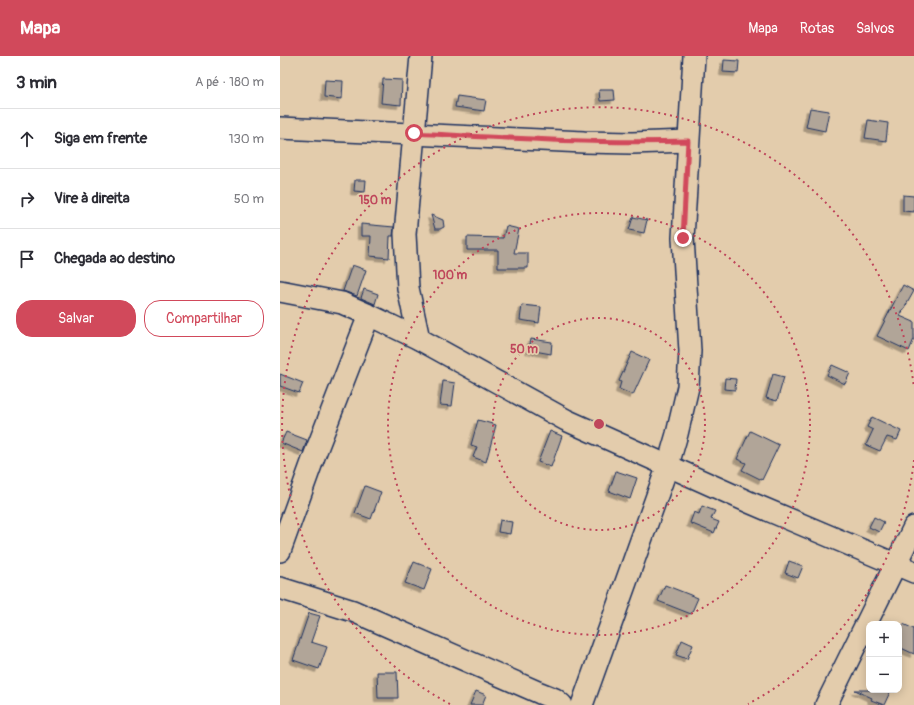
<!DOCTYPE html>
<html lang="pt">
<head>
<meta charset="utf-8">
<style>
	:root { --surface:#fff; --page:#f2f2f3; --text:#2b2b33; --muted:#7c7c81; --line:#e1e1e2; --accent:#d1495b }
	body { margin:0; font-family:Pangolin,sans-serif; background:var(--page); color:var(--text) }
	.controls { position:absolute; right:12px; bottom:12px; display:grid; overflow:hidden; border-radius:8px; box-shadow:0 2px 10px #0003 }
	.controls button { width:36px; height:36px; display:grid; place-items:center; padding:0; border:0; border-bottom:1px solid var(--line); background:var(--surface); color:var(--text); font:20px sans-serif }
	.stop { position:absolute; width:12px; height:12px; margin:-9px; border:3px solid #d1495b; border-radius:50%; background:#fff }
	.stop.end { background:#d1495b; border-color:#fff; box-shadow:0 1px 4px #0008 }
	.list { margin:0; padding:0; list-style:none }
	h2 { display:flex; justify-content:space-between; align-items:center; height:52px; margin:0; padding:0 16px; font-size:17px }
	h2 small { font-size:13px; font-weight:400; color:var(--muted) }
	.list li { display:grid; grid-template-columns:26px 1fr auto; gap:12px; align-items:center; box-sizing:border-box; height:60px; padding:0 16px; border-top:1px solid var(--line) }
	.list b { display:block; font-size:15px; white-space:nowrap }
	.list em { font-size:13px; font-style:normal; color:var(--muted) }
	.actions { display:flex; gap:8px; padding:12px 16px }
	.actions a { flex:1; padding:9px 0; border:1px solid var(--accent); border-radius:16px; text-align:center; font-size:14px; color:var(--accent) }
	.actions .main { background:var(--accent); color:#fff }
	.icon { flex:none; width:22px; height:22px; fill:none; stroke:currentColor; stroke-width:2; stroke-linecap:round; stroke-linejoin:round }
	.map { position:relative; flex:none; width:634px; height:649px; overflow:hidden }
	header { display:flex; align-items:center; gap:24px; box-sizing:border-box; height:56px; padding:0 20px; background:var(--accent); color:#fff }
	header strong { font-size:19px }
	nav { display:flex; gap:22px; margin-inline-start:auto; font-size:14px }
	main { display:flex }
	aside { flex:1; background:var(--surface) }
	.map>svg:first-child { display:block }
</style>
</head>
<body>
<header>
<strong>Mapa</strong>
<nav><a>Mapa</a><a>Rotas</a><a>Salvos</a></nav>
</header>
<main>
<aside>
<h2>3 min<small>A pé · 180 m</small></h2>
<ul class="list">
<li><svg class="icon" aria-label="ahead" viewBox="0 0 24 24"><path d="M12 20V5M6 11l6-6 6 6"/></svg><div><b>Siga em frente</b></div><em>130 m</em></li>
<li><svg class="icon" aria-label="right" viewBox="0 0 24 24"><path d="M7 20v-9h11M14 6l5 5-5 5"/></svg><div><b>Vire à direita</b></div><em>50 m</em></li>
<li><svg class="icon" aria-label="arrive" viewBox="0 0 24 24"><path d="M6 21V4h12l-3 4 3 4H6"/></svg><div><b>Chegada ao destino</b></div></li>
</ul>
<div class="actions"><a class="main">Salvar</a><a>Compartilhar</a></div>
</aside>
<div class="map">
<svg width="634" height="649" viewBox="0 0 634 649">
	<defs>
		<filter id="shadow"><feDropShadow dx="-3.5" dy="3.5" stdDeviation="0" flood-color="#0004"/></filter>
	</defs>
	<rect width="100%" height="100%" fill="#e3ccac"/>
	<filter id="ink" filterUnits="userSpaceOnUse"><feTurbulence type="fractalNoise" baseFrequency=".025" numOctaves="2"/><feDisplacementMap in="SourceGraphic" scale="8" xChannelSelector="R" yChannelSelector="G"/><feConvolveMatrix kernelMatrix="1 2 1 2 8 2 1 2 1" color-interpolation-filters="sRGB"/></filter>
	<g filter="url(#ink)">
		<g fill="#b1a598" stroke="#1b2f5e" filter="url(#shadow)">
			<polygon points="444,4 459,5 458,17 443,16"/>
			<polygon points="103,23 122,24 121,49 101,47"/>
			<polygon points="45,24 63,25 62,43 44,41"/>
			<polygon points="319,34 334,34 335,44 320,45"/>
			<polygon points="177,40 206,44 204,55 175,51"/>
			<polygon points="530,52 549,55 545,75 526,71"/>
			<polygon points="588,64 608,67 606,85 585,82"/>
			<polygon points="75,124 86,124 85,136 74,135"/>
			<polygon points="623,139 634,140 634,156 623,155"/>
			<polygon points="151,159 163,164 164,171 160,173 155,173"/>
			<polygon points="353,161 367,164 364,177 349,174"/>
			<polygon points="81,168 114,171 113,180 110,180 109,202 90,200 91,180 81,180"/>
			<polygon points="226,170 239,173 234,197 248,197 248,212 218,212 218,194 187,194 187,181 223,182"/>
			<polygon points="72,209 86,214 77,240 63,235"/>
			<polygon points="623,229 634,235 620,260 634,266 634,283 629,295 597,280"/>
			<polygon points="84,233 98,238 95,248 81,242"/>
			<polygon points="242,249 261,251 259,267 240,264"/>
			<polygon points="251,283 272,286 271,298 249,294"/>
			<polygon points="352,296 369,304 353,339 339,333 341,326 339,325"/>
			<polygon points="552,309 570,317 565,328 547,319"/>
			<polygon points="0,318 23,327 19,337 0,330"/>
			<polygon points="493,318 504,321 497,345 486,342"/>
			<polygon points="445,322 456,323 455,334 444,333"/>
			<polygon points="163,325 175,327 172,350 160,349"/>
			<polygon points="592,361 621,375 617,384 607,381 600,395 586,389 593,374 587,371"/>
			<polygon points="198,364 216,369 206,406 193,401 197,391 191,389"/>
			<polygon points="270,375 282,380 271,411 258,406"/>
			<polygon points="470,375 499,389 482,424 462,414 466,407 457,403"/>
			<polygon points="6,376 27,384 23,396 1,387"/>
			<polygon points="336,415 357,422 350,443 329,435"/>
			<polygon points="85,430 101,436 91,463 75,457"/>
			<polygon points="422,450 435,455 431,463 439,466 434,477 410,467 414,456 419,458"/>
			<polygon points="594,461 604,466 599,476 589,471"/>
			<polygon points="220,464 232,466 230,478 218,476"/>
			<polygon points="509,505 523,510 518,522 505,517"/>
			<polygon points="134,506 152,513 144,534 125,527"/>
			<polygon points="385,529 418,542 411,558 378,545"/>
			<polygon points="29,557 40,560 31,586 47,591 39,613 13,604"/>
			<polygon points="623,568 634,573 634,598 619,591 619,577"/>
			<polygon points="402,584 413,589 407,603 396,599"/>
			<polygon points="97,616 117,616 118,642 98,642"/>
			<polygon points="575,634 611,634 604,649 591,644 592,642"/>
			<polygon points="196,635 206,639 202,649 190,649"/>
		</g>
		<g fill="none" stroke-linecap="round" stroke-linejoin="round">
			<defs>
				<g id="minor">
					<polyline points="0,72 304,86 352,87 408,85"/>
					<polyline points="0,235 62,247 89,259 139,283 286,364 471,447 634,516"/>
					<polyline points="139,283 128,232 125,178 141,0"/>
					<polyline points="0,495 35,398 89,259"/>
					<polyline points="0,532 73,555 260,637 275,643 282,649"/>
					<polyline points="302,649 388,409 397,378 408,331 410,295 403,182 414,0"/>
					<polyline points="546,649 634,471"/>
				</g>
			</defs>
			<use href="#minor" stroke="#1b2f5e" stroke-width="24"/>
			<use href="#minor" stroke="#e3ccac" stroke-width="21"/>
		</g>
	</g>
	<g fill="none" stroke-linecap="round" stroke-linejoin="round" filter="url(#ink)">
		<path stroke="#d1495b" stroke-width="5" d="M134 77C225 82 316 88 408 85L403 182"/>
	</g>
	<g fill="none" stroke="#bf465b" stroke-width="2" stroke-dasharray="2 4">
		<circle cx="319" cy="368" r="106"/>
		<circle cx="319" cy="368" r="211"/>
		<path d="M634 404A317 317 0 0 1 468 648M170 648A317 317 0 1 1 634 332"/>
	</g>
	<circle cx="319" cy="368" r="6" fill="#bf465b" stroke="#e3ccac" stroke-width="2"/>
	<g font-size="12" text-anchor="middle" font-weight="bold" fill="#bf465b" stroke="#e3ccac" stroke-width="3.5" stroke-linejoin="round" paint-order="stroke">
		<text x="95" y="148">150 m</text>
		<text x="170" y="223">100 m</text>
		<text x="244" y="297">50 m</text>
	</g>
</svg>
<div class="controls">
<button>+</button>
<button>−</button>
</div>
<div class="stop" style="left:134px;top:77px"></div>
<div class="stop end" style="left:403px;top:182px"></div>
</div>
</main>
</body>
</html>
